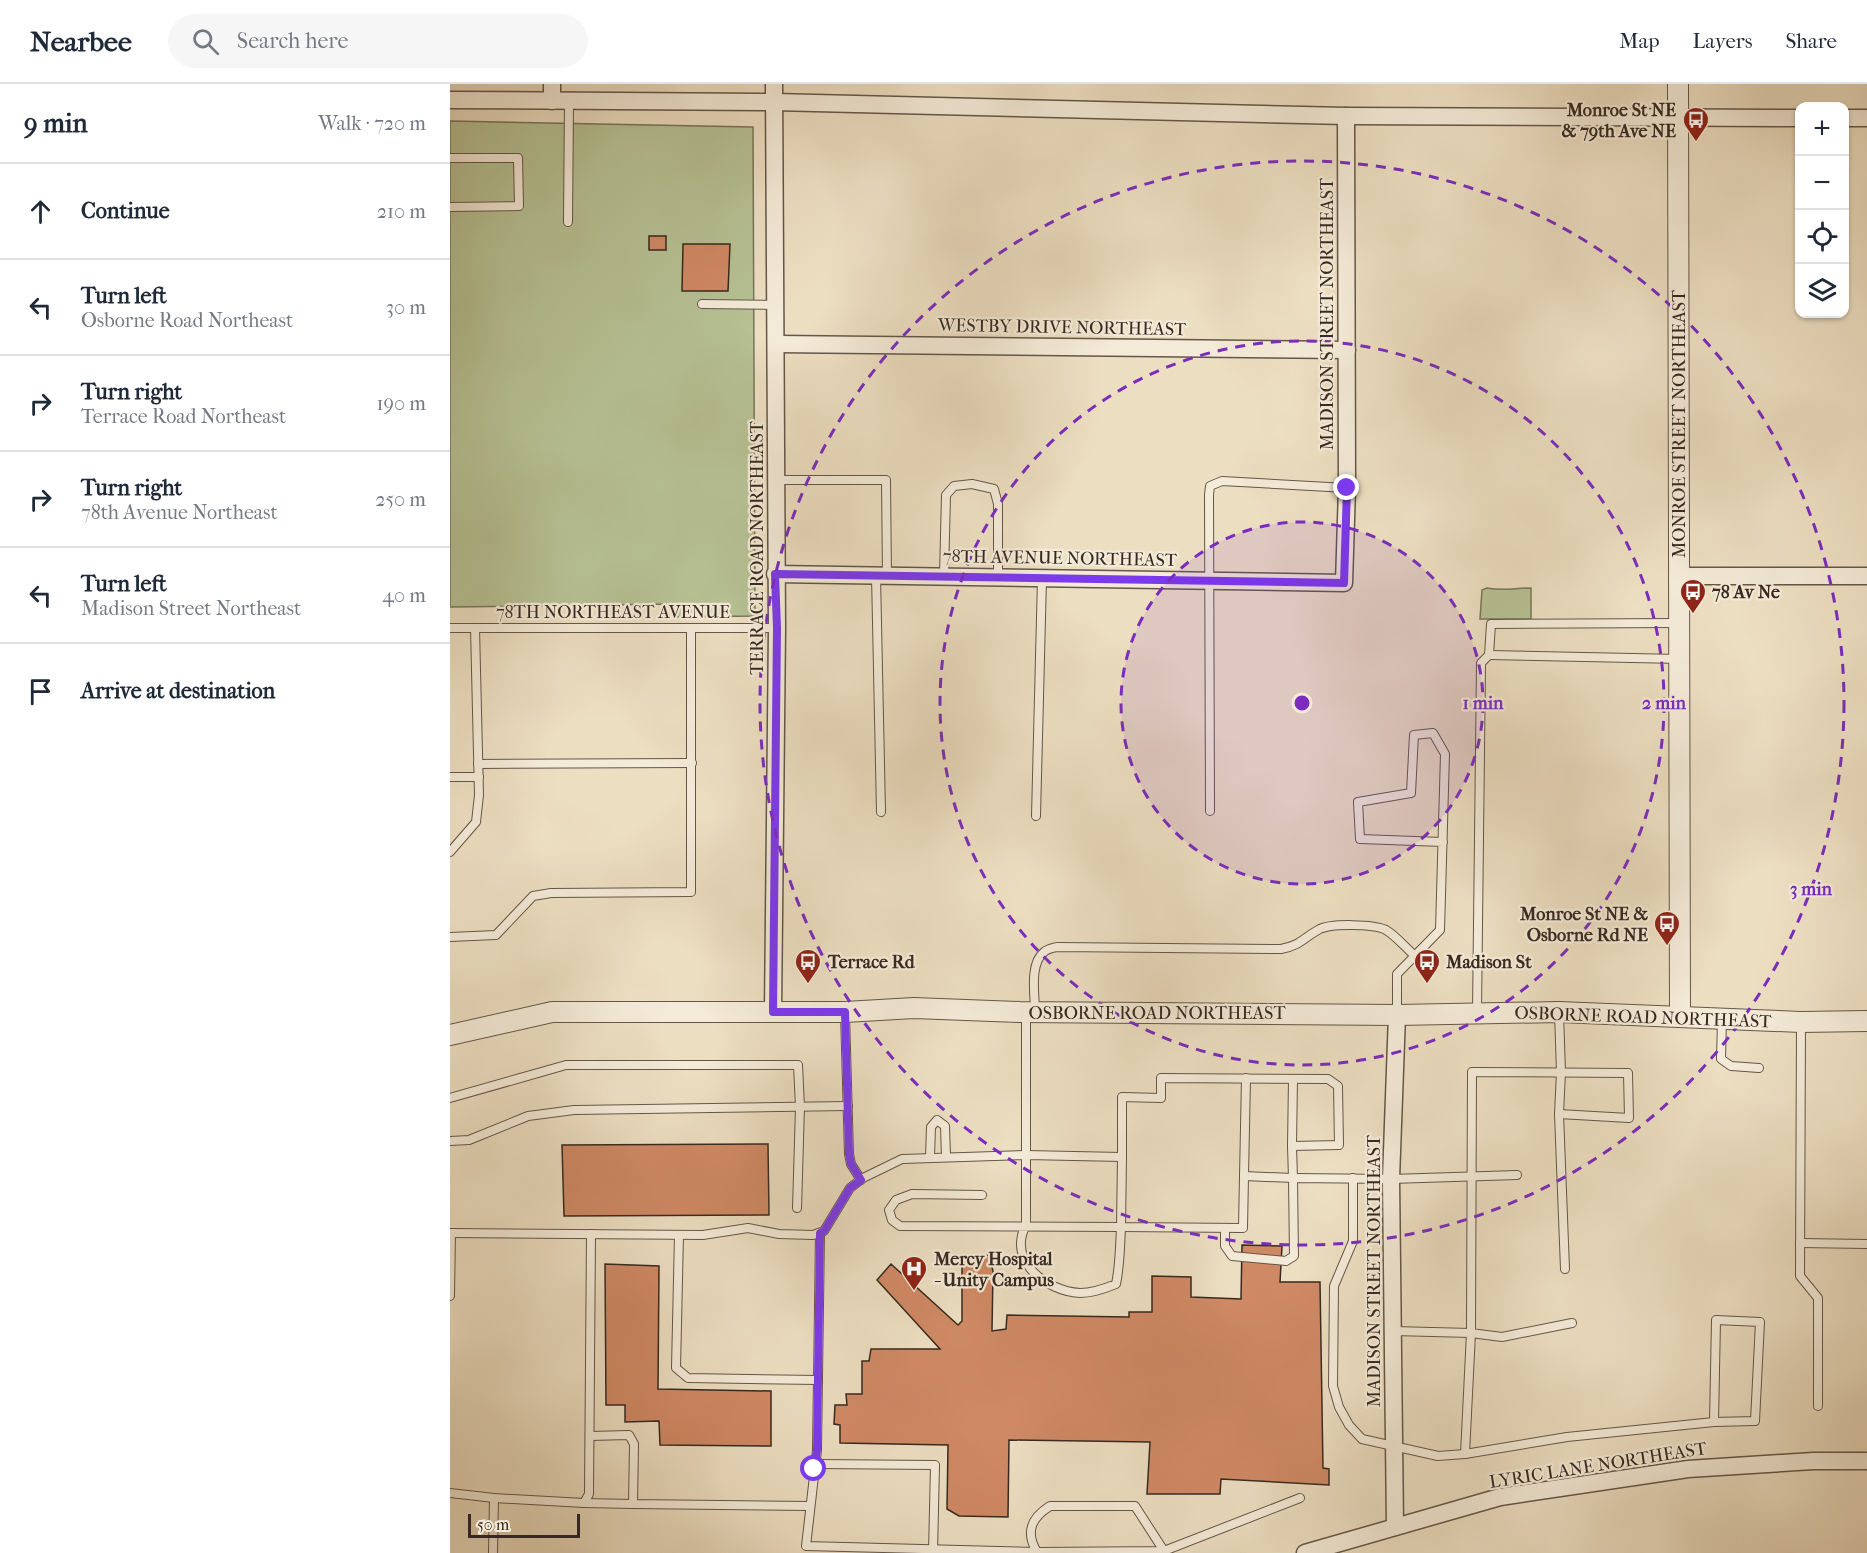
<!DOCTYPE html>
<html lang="en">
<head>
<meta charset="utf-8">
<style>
	:root { --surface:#fff; --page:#f6f6f7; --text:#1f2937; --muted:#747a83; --line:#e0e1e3 }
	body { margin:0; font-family:"IM FELL French Canon",serif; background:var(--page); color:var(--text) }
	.controls { position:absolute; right:18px; top:18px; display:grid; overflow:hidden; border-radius:12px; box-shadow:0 2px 4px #0004 }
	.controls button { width:54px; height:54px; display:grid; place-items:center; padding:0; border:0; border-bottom:2px solid var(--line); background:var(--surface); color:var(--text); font:30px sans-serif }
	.scale { position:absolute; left:18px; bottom:15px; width:112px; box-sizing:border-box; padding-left:6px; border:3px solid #372921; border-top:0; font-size:16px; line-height:21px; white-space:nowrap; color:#372921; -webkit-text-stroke:4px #f3ead7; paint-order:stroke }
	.stop { position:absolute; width:18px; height:18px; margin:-14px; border:4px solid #7c3aed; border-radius:50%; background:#fff }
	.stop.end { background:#7c3aed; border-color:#fff; box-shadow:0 2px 6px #0008 }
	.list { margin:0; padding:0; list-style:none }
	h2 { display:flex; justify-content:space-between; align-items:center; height:78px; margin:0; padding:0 24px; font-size:26px }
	h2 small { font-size:20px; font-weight:400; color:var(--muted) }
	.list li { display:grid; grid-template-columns:39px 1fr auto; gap:18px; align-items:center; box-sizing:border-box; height:96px; padding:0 24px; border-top:2px solid var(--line) }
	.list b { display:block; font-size:22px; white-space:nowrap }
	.list p { margin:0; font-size:20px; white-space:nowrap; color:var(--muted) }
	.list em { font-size:20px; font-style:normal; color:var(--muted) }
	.icon { flex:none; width:33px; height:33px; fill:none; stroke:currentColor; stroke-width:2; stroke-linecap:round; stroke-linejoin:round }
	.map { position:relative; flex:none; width:1417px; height:1469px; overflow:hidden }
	header { display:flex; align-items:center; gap:36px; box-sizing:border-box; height:84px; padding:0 30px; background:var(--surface); border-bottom:2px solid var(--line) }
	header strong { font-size:28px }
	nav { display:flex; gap:33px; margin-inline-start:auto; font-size:21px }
	.search { width:420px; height:54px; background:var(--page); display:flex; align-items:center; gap:15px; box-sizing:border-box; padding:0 21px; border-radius:33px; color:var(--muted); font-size:22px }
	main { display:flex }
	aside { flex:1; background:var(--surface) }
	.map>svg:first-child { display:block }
</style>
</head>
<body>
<header>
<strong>Nearbee</strong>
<div class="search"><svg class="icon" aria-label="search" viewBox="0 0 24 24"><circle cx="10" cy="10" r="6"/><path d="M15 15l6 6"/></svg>Search here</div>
<nav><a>Map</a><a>Layers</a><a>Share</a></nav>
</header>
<main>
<aside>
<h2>9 min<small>Walk · 720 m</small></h2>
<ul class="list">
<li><svg class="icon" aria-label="ahead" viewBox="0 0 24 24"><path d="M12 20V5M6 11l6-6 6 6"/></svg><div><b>Continue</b></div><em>210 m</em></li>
<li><svg class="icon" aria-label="left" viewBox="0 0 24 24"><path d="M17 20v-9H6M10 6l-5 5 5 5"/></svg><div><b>Turn left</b><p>Osborne Road Northeast</p></div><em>30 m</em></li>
<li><svg class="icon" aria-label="right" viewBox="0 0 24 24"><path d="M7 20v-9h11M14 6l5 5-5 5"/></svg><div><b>Turn right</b><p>Terrace Road Northeast</p></div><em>190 m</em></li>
<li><svg class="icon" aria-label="right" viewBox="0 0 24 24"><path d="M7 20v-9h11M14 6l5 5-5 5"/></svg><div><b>Turn right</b><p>78th Avenue Northeast</p></div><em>250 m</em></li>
<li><svg class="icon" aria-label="left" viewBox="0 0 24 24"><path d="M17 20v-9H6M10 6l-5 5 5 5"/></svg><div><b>Turn left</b><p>Madison Street Northeast</p></div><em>40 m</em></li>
<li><svg class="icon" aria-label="arrive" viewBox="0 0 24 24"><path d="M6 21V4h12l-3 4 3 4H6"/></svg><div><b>Arrive at destination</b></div></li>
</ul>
</aside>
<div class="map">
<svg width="1417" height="1469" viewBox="0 0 1417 1469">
	<rect width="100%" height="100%" fill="#ecdec1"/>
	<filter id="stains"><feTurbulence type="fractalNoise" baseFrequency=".00333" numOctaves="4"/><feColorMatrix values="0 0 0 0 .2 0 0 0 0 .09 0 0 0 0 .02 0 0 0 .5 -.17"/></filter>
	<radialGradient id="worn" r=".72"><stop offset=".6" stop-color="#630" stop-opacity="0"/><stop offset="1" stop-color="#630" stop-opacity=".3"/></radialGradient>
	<g fill="#b6c194" stroke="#76755a" stroke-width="1.5">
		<polygon points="0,37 303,43 305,532 227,533 224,520 0,523"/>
		<path d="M1037 504C1053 507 1065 504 1081 504V535H1030L1032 506Z"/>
	</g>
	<g fill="#cf8965" stroke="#372921" stroke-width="1.5">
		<rect x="199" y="152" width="17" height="14"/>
		<polygon points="233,160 280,160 278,207 232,207"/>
		<polygon points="318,1060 319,1131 114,1132 112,1061"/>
		<polygon points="792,1161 832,1162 830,1198 870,1198 873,1384 879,1385 879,1401 771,1395 770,1410 697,1410 700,1358 559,1356 558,1433 509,1432 497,1425 498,1361 390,1359 390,1341 384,1340 385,1321 397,1321 396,1310 412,1310 412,1277 419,1277 421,1265 490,1265 427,1196 441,1180 508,1241 512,1237 512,1173 539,1171 543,1187 542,1247 556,1245 557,1231 679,1233 679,1228 702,1228 702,1192 741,1193 741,1213 791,1215"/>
		<polygon points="155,1180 209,1182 208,1305 321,1307 321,1362 210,1361 209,1337 175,1338 175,1321 156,1321"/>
	</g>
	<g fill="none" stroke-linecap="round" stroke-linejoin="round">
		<defs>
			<g id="service">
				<polyline points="0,74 68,74 69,122 0,123"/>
				<polyline points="118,138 119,17"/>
				<polyline points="252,220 326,221"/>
				<polyline points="326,396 436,396 437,492"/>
				<polyline points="426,491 431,728"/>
				<polyline points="494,492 496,411 504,402 522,400 544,405 548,420 548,493"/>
				<polyline points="0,544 327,544"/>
				<polyline points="1039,571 1230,575"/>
				<polyline points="28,680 242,679"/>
				<polyline points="0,693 29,693"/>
				<polyline points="760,727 759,411 760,402 772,397 897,404"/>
				<polyline points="586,732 592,494"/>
				<polyline points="0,768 26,738 29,711 25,544"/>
				<polyline points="0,853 46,851 83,812 101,809 241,808 241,544"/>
				<path d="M585 928C585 911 579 880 594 868 597 865 603 864 607 863L831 865C851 861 852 855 868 846 880 839 924 840 936 846 946 852 955 863 964 871"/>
				<polyline points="1027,928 1031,579 1039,571 1041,540 1230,539"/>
				<polyline points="395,929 399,1070 401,1080 411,1096"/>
				<polyline points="1109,929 1111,988 1109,1030 1115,1185"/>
				<polyline points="947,930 947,890 990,846 995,670 983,649 964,651 961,709 908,718 910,755 993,758"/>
				<polyline points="1272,935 1271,975 1281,982 1309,984"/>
				<polyline points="1351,938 1350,1192 1368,1214 1368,1322"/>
				<polyline points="0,1014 116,981 348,981 350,1023 347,1124"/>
				<polyline points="1109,1030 1179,1034 1178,989 1022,988 1021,1249 1052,1253 1122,1239"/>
				<polyline points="0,1057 19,1056 78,1032 124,1026 398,1022"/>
				<polyline points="842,1062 843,995"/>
				<polyline points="480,1073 481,1043 487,1036 495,1042 496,1073"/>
				<polyline points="794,1092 796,994"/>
				<polyline points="903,1094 903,1157 884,1202 883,1302 889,1323 899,1341 912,1355 988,1372 1015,1370 1117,1353 1264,1338 1266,1236 1310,1238 1305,1337 1264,1338"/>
				<path d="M532 1111 462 1110 446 1116 439 1126 442 1136 450 1142 671 1143C670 1162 670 1181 666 1200 654 1205 643 1209 630 1209 596 1207 557 1177 576 1141V928"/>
				<polyline points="775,1144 775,1162 782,1172 836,1177 844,1172 843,1094 941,1095 1067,1091"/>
				<polyline points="0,1149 253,1151 298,1144 329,1150 363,1151 374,1147 400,1104 413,1094 452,1075 576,1071 672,1073 672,1013 711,1014 711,994 878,995 888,1002 889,1061 842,1062 843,1094 794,1092 793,1144 671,1143 672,1073"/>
				<polyline points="370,1149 367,1366 356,1462 587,1468"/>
				<polyline points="229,1151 226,1284 238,1294 368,1296"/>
				<polyline points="1350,1159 1417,1160"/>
				<polyline points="0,1212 1,1149"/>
				<polyline points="943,1247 1021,1249 1015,1370"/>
				<polyline points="140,1352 179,1351 184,1360 183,1420 360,1422"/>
				<polyline points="365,1380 485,1381 483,1469"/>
				<polyline points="0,1409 44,1414 43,1469"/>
				<polyline points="44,1414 134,1419 139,1410 141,1150"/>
				<polyline points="134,1419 183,1420"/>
				<path d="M600 1422H685L714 1467 587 1468C575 1448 581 1434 600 1422Z"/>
				<polyline points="716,1469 714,1467 850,1414"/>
			</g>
			<g id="minor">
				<polyline points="102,0 102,17"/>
				<polyline points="0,16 324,18 896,32 1350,34"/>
				<polyline points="1394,34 1417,34"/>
				<polyline points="326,260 897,266"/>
				<polyline points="325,490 894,499 897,404 896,32"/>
				<polyline points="1230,492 1417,492"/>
				<polyline points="323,928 327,544 324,0"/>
				<polyline points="945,1443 941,1095 947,931"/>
				<polyline points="855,1469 1050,1413 1238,1385 1363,1377 1417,1377"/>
			</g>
			<g id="tertiary">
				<polyline points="1228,0 1230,933"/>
				<polyline points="0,951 102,928 395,928 464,924 570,928 947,931 1109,928 1351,938 1417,937"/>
			</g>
		</defs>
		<use href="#service" stroke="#645649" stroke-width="10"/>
		<use href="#minor" stroke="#645649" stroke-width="19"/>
		<use href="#tertiary" stroke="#645649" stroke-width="22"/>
		<use href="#service" stroke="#f3ead7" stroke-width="8"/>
		<use href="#minor" stroke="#f3ead7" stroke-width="16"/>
		<use href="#tertiary" stroke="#f3ead7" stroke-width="20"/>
	</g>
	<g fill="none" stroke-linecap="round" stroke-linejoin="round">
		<polyline stroke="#7c3aed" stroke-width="8" points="364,1385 367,1366 370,1149 374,1147 400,1104 411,1096 401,1080 399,1070 395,928 323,928 327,544 325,490 894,499 897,404"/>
	</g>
	<circle cx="852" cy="619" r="181" fill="#7b2cbf" fill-opacity=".12"/>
	<g fill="none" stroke="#7b2cbf" stroke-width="3" stroke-dasharray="10 8">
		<circle cx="852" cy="619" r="181"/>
		<circle cx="852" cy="619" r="362"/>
		<circle cx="852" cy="619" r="542"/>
	</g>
	<defs>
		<symbol id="bus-pin" viewBox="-11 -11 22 30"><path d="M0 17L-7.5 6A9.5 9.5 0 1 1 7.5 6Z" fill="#8f2418" stroke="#f3ead7"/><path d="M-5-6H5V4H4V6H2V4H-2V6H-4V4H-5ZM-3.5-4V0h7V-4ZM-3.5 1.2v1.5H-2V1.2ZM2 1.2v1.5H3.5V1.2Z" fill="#fff"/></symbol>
		<symbol id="hospital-pin" viewBox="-11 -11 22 30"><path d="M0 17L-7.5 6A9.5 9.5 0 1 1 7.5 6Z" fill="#8f2418" stroke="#f3ead7"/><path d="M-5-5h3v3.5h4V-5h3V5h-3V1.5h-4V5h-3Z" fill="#fff"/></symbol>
	</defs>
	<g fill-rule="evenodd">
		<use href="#bus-pin" x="1231" y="21" width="30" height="40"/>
		<use href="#bus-pin" x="1228" y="493" width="30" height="40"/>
		<use href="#bus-pin" x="1202" y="825" width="30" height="40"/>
		<use href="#bus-pin" x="343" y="863" width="30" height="40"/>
		<use href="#bus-pin" x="962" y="863" width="30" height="40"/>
		<use href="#hospital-pin" x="449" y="1170" width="30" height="40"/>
	</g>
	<g text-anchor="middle" stroke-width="4.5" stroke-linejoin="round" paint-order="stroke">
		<g font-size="18" font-weight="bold" fill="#372921" stroke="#f3ead7" text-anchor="start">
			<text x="1226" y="32" text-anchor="end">Monroe St NE<tspan x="1226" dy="21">&amp; 79th Ave NE</tspan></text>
			<text x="1262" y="514">78 Av Ne</text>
			<text x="1198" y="836" text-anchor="end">Monroe St NE &amp;<tspan x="1198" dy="21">Osborne Rd NE</tspan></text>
			<text x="378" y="884">Terrace Rd</text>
			<text x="996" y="884">Madison St</text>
			<text x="484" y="1181">Mercy Hospital<tspan x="484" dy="21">- Unity Campus</tspan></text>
		</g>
		<g font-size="18" fill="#372921" stroke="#f3ead7">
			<text transform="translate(877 230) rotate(-90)" y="6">MADISON STREET NORTHEAST</text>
			<text transform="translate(612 243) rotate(1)" y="6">WESTBY DRIVE NORTHEAST</text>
			<text transform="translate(1229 340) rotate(-90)" y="6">MONROE STREET NORTHEAST</text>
			<text transform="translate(307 464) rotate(-90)" y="6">TERRACE ROAD NORTHEAST</text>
			<text transform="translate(610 474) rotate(1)" y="6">78TH AVENUE NORTHEAST</text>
			<text x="163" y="534">78TH NORTHEAST AVENUE</text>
			<text x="707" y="935">OSBORNE ROAD NORTHEAST</text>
			<text transform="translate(1193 933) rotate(2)" y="6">OSBORNE ROAD NORTHEAST</text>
			<text transform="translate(924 1187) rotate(-90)" y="6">MADISON STREET NORTHEAST</text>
			<text transform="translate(1148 1381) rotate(-9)" y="6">LYRIC LANE NORTHEAST</text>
		</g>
	</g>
	<circle cx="852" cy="619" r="9" fill="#7b2cbf" stroke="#f3ead7" stroke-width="3"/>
	<g font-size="18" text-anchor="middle" font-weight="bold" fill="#7b2cbf" stroke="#f3ead7" stroke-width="4.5" stroke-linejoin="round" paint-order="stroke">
		<text x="1033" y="625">1 min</text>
		<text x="1214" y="625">2 min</text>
		<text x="1361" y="811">3 min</text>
	</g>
	<rect width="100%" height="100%" filter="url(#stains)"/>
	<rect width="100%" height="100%" fill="url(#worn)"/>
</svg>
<div class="controls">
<button>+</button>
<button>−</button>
<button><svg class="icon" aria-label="locate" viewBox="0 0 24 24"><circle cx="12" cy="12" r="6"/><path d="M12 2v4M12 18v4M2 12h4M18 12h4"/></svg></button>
<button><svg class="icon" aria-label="layers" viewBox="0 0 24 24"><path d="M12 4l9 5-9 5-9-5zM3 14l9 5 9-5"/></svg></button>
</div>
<div class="scale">50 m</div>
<div class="stop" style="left:364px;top:1385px"></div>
<div class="stop end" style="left:897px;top:404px"></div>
</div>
</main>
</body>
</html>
